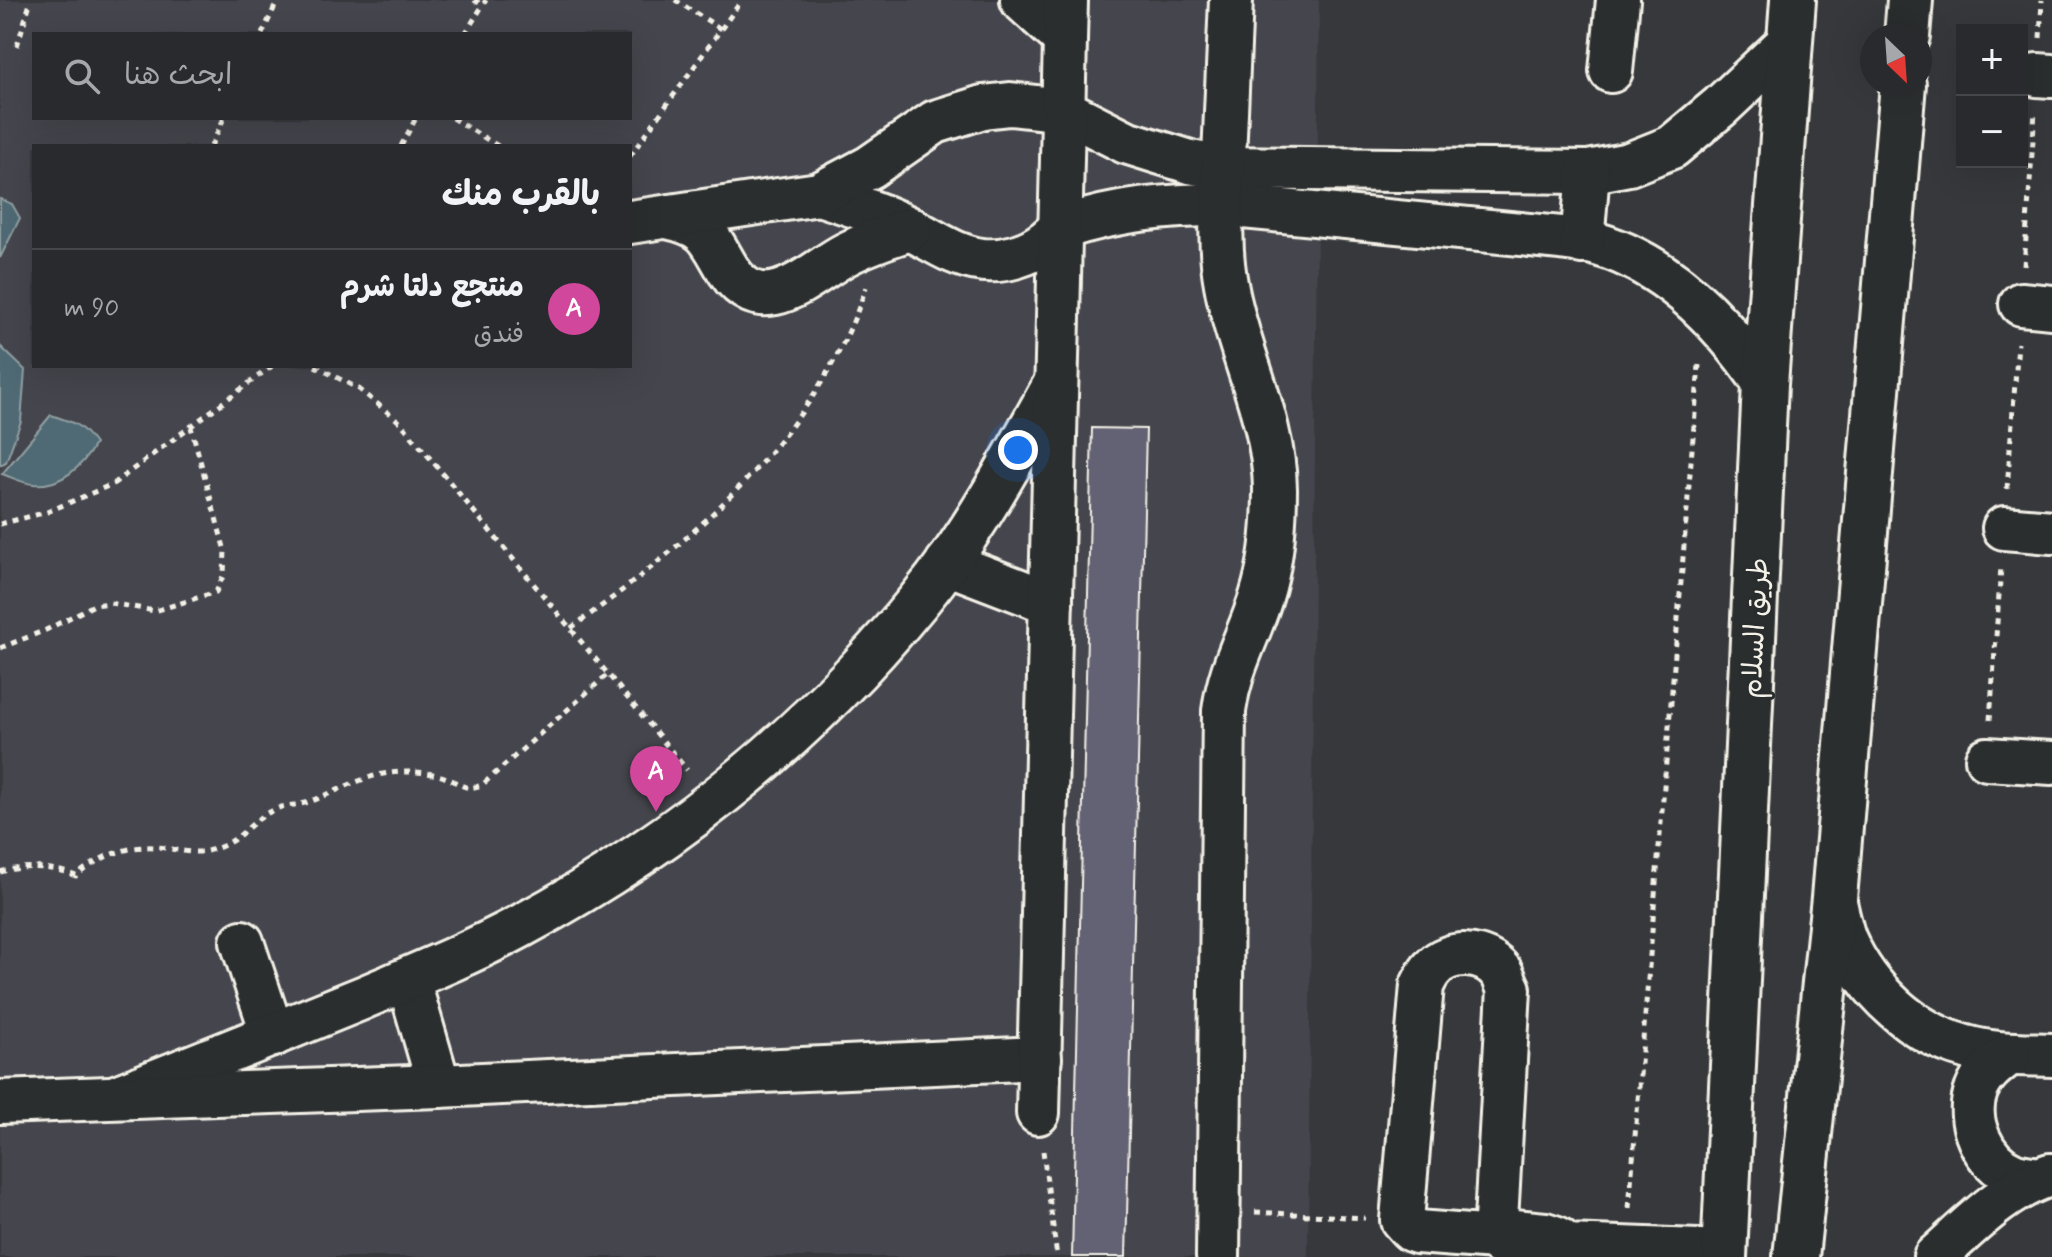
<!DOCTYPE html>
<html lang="ar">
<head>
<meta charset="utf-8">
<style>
	:root { --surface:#282a2d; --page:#303235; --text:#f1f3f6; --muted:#a5a7aa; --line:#444649; --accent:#d93025 }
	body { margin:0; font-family:Mynerve,"Playpen Sans Arabic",sans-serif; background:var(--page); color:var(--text); direction:rtl }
	.controls { position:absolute; right:24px; top:24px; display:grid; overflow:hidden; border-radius:0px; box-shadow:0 8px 32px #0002 }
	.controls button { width:72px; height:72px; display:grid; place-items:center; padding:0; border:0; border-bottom:2px solid var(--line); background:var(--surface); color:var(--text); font:40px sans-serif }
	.compass { position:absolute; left:1860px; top:24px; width:72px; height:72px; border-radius:50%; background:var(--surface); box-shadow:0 8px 32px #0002; rotate:155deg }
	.you { position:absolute; left:1018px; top:450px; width:28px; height:28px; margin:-20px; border:6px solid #fff; border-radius:50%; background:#1a73e8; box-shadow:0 0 0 12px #1a73e833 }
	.badge { display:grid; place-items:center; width:52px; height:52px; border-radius:50%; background:var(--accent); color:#fff; font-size:26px; font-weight:700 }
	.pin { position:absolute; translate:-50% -66px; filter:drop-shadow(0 2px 4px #0008) }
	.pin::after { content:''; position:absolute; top:42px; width:28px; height:24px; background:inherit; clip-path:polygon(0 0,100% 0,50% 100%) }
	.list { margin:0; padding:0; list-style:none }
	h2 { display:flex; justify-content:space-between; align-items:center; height:104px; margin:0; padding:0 32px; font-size:34px }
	h2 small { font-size:26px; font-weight:400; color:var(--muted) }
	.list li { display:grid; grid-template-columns:52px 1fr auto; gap:24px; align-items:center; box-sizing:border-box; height:120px; padding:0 32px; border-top:2px solid var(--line) }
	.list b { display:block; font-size:30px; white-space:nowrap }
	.list p { margin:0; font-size:26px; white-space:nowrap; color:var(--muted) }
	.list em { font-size:26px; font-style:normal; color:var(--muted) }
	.icon { flex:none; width:44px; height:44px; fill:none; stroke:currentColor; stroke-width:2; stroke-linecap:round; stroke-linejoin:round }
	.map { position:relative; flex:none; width:2052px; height:1257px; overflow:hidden; direction:ltr }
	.search { position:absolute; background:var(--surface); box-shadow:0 8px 32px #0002; left:32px; top:32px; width:600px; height:88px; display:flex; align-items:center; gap:20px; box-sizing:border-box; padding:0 28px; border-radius:0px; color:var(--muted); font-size:30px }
	.panel { position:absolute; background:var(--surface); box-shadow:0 8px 32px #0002; left:32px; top:144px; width:600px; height:224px; border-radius:0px; direction:rtl }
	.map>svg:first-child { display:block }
</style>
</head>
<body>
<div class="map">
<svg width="2052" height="1257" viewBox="0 0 2052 1257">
	<rect width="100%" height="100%" fill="#36383c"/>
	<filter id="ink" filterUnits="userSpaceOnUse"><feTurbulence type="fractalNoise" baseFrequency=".0125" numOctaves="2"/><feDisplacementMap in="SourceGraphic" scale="16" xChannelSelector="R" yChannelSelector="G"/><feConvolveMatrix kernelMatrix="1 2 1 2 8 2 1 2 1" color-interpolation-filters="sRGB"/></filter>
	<g filter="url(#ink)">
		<path fill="#44454d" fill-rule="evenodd" d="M0 0H1319L1308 1257H0ZM34 34H630V118H34ZM34 146H630V366H34Z"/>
		<g fill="#4f6a74" stroke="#91a0a2" stroke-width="2">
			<polygon points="0,199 12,204 20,218 0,258"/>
			<polygon points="0,346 25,370 21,421 6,462 0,465"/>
			<path d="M51 415C73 422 81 424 95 444 83 466 61 487 33 484 23 483 11 477 2 474Z"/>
		</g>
		<polygon fill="#646274" stroke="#f4f1e8" stroke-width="2" points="1092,428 1146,429 1126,1257 1072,1257"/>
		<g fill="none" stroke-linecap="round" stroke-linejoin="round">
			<defs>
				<g id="minor">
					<polyline points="1022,0 1065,39"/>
					<polyline points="1611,71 1618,0"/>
					<polyline points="2037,75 2052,76"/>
					<path d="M819 194C850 204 881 214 911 229 934 241 956 257 983 260 1004 262 1029 255 1046 241 1053 236 1057 230 1065 227 1117 210 1167 205 1222 205L1561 238C1573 240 1586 241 1597 244 1669 265 1725 325 1765 384"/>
					<path d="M667 217C709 226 709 238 729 271 764 324 811 272 846 254 867 243 888 236 910 229"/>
					<polyline points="630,222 819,194 870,167 935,122 983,107 1010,104 1063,110 1126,142 1190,162 1223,168 1588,172 1629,164 1672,147 1721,106 1790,41"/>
					<polyline points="1582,242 1588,172"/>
					<polyline points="2021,304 2052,307"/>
					<polyline points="2004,528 2052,532"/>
					<polyline points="947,563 1051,603"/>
					<polyline points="1987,759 2052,763"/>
					<path d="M1834 898C1837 911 1840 927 1845 940 1867 990 1912 1033 1966 1047 1994 1055 2023 1054 2052 1055"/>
					<polyline points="242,942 273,1035"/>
					<polyline points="408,979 439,1086"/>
					<path d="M2009 1054C1996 1064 1982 1074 1976 1091 1965 1121 1983 1162 2013 1174 2020 1177 2030 1177 2037 1179"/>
					<path d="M116 1097C197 1065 279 1032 360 999 414 976 469 954 521 926 681 840 823 724 935 580 982 518 1018 450 1056 382"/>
					<polyline points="0,1102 439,1086 1040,1058"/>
					<polyline points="1038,1113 1066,0"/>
					<path d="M1567 1246 1557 1238 1545 1234 1514 1231 1495 1238 1417 1232 1411 1230 1402 1220 1422 985C1425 980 1428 973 1432 969 1449 949 1485 951 1501 972 1504 976 1506 984 1509 989L1495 1238C1511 1256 1547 1255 1567 1246L1725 1252"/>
					<path d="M1218 1257 1224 711C1230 665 1248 639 1261 597 1272 562 1275 525 1275 489 1274 417 1238 354 1226 284 1218 242 1222 200 1224 157 1226 105 1229 52 1231 0"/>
					<path d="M1935 1257C1970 1226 2004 1189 2050 1175"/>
				</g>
				<g id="major">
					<polyline points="1907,36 1910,0"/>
					<polyline points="1724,1257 1765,384 1793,0"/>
					<polyline points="1796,1257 1834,898 1903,84"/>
				</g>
			</defs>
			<use href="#minor" stroke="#f4f1e8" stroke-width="48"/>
			<use href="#major" stroke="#f4f1e8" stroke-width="50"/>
			<g stroke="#f4f1e8" stroke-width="5" stroke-dasharray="6 6" stroke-linecap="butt">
				<polyline points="474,0 483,5"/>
				<polyline points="675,0 721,29"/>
				<polyline points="262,34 278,0"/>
				<polyline points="465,34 486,0"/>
				<polyline points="2040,38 2042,0"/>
				<polyline points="17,46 31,0"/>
				<polyline points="452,118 498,146"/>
				<polyline points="211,146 224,118"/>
				<polyline points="401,146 416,118"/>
				<polyline points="630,156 742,0"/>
				<polyline points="2024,266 2035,112"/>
				<polyline points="315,366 359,389 401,423 687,770"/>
				<polyline points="2007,489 2018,343"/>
				<polyline points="0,524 47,512 113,484 272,366"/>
				<path d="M571 628C691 543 819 432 866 287"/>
				<polyline points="0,648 46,630 94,605 110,603 155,611 216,592 224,574 225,551 191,427"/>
				<polyline points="1990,720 2001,567"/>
				<path d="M0 872C26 865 51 866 76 876 101 855 131 843 165 848 180 850 193 854 207 851 242 843 247 822 274 810 285 804 297 806 309 802 336 792 360 777 389 773 406 771 432 771 449 779 462 785 466 791 482 785L608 674"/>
				<polyline points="1043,1151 1057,1257"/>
				<polyline points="1629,1208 1699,365"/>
				<polyline points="1255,1212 1365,1218"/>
			</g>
			<use href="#minor" stroke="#2a2d2e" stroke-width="42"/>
			<use href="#major" stroke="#2a2d2e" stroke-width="44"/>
		</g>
	</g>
	<g text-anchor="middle" stroke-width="6" stroke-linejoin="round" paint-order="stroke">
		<g font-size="28" fill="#f4f1e8" stroke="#2a2d2e">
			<text transform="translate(1754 628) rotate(-87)" y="10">طريق السلام</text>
		</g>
	</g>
</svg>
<div class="controls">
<button>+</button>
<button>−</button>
</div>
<svg class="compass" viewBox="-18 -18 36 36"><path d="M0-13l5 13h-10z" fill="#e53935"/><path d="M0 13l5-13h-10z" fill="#a5a7aa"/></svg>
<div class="you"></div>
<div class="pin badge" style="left:656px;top:812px;background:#d1479c">A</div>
<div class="search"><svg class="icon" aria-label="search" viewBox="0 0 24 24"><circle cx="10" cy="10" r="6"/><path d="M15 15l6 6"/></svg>ابحث هنا</div>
<section class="panel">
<h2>بالقرب منك<small></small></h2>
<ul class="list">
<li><span class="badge" style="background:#d1479c">A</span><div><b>منتجع دلتا شرم</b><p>فندق</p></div><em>90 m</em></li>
</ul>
</section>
</div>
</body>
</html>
